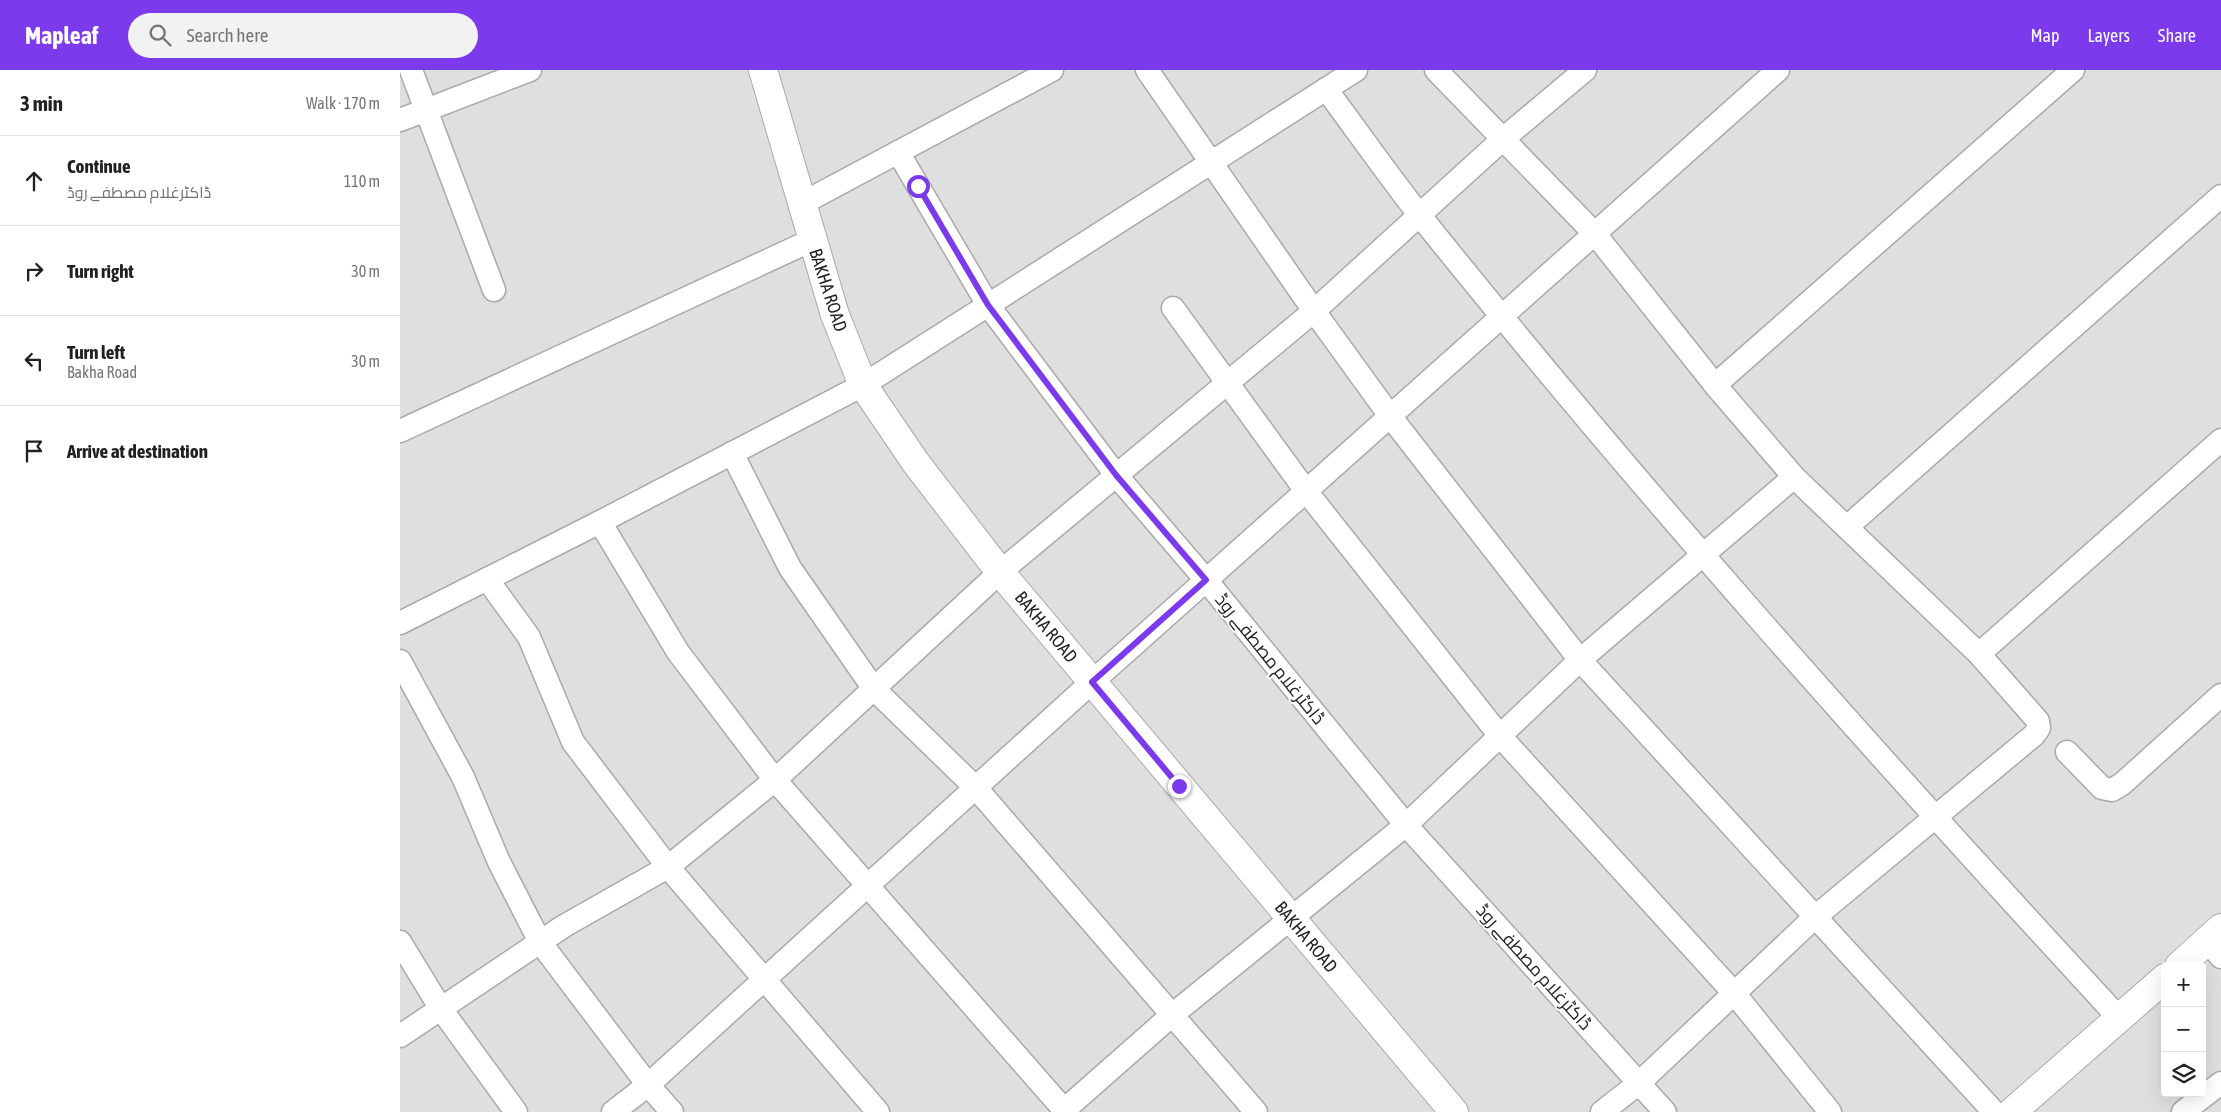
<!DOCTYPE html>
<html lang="en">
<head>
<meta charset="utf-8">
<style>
	:root { --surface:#fff; --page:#f2f2f2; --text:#202124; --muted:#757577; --line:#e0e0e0; --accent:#7c3aed }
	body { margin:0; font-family:"Asap Condensed",Cairo,sans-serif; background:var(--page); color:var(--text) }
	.controls { position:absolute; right:15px; bottom:15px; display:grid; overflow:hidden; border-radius:5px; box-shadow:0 5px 20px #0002 }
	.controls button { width:45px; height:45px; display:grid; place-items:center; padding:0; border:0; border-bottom:1px solid var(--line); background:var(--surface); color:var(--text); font:25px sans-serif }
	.stop { position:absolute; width:15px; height:15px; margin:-11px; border:4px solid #7c3aed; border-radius:50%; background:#fff }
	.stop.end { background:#7c3aed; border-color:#fff; box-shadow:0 1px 5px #0008 }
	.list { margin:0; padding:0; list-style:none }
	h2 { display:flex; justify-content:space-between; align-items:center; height:65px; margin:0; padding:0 20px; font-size:21px }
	h2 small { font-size:16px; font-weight:400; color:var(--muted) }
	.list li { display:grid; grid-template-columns:32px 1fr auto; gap:15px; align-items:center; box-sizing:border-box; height:90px; padding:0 20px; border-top:1px solid var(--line) }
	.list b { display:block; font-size:19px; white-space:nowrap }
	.list p { margin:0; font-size:16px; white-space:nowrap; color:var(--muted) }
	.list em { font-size:16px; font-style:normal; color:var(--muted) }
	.icon { flex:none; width:28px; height:28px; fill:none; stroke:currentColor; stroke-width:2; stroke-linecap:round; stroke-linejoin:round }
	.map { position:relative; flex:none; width:1821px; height:1042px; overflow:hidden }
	header { display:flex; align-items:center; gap:30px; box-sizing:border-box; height:70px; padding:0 25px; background:var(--accent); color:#fff }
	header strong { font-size:24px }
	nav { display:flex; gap:28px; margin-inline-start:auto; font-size:18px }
	.search { width:350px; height:45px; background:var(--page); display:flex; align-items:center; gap:12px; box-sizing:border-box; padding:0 18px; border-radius:28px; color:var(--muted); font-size:19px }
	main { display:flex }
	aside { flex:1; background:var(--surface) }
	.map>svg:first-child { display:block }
</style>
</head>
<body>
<header>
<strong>Mapleaf</strong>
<div class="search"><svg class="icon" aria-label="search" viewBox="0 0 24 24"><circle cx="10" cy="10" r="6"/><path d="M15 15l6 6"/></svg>Search here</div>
<nav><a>Map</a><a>Layers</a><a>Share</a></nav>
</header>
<main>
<aside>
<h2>3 min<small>Walk · 170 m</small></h2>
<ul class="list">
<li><svg class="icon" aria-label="ahead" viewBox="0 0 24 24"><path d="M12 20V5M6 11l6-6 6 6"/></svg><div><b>Continue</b><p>ڈاکٹرغلام مصطفے روڈ</p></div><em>110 m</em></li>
<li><svg class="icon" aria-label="right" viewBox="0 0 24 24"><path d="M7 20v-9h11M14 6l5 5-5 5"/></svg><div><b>Turn right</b></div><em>30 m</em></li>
<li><svg class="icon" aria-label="left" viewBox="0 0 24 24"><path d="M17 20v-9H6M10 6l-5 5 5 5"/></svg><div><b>Turn left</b><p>Bakha Road</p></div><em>30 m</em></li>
<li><svg class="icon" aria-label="arrive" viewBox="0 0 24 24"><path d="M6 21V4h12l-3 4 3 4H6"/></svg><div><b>Arrive at destination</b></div></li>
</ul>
</aside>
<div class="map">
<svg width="1821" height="1042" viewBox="0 0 1821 1042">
	<rect width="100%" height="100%" fill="#f2efe9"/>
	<path fill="#e0dfdf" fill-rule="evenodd" d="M0 0H1821V1042H0ZM1765 896H1802V1023H1765Z"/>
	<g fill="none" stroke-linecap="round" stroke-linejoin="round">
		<defs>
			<g id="minor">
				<polyline points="11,0 94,220"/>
				<polyline points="747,0 914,241 990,346 1180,590 1594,1042"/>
				<polyline points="1036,0 1195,164 1315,315 1394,407 1579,584 1638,651 1639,658 1634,665 1415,847 1239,1013 1202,1042"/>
				<path d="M926 19C958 62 988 105 1021 147 1243 424 1479 688 1719 948"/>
				<polyline points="0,50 130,0"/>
				<polyline points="498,82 588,235 716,405 806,510 1006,755 1265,1042"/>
				<polyline points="401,134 652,0"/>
				<polyline points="773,238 906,421 1100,666 1334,923 1430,1042"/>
				<polyline points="1315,315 1673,0"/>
				<polyline points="0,361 412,170"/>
				<polyline points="332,383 390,498 474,619 576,718 856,1042"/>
				<polyline points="200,452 278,582 375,710 666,1042"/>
				<polyline points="1447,457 1821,126"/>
				<polyline points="87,509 129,567 173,672 268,797 478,1042"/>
				<polyline points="0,553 200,452 463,315 956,0"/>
				<polyline points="1579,584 1821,370"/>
				<polyline points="0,591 63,707 99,792 140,872 248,1015 272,1042"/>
				<polyline points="1667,682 1702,718 1712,720 1722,714 1821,625"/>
				<polyline points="1807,871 1821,887"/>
				<polyline points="0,872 41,939 116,1042"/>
				<polyline points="0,966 164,856 268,797 375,710 600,502 914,241 1103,69 1185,0"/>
				<polyline points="213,1042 248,1015 692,612 1378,0"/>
				<polyline points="662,1042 772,945 1006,755 1180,590 1394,407"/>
				<polyline points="1783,1042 1821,1013"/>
			</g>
			<g id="tertiary">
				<polyline points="363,0 435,245 463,315 516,393 600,502 1054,1042"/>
				<polyline points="1779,896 1821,858"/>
				<polyline points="1612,1042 1765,908"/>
			</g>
		</defs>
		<use href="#minor" stroke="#a9a9a9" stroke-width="25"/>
		<use href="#tertiary" stroke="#a9a9a9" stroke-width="30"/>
		<use href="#minor" stroke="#fff" stroke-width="22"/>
		<use href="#tertiary" stroke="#fff" stroke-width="28"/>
	</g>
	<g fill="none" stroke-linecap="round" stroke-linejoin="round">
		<polyline stroke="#7c3aed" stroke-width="6" points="518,116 588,235 716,405 806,510 692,612 779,716"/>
	</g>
	<g text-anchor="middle" stroke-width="4" stroke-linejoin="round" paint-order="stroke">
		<g font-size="18" fill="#222" stroke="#fff">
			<text transform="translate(428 220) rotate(72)" y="6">BAKHA ROAD</text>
			<text transform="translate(646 557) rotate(50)" y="6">BAKHA ROAD</text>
			<text transform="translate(870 589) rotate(51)" y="6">ڈاکٹرغلام مصطفے روڈ</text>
			<text transform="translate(906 867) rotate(50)" y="6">BAKHA ROAD</text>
			<text transform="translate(1134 897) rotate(48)" y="6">ڈاکٹرغلام مصطفے روڈ</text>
		</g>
	</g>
</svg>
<div class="controls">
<button>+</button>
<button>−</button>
<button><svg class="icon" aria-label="layers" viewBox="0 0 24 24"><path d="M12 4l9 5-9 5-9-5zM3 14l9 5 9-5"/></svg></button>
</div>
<div class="stop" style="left:518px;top:116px"></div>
<div class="stop end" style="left:779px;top:716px"></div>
</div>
</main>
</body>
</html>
